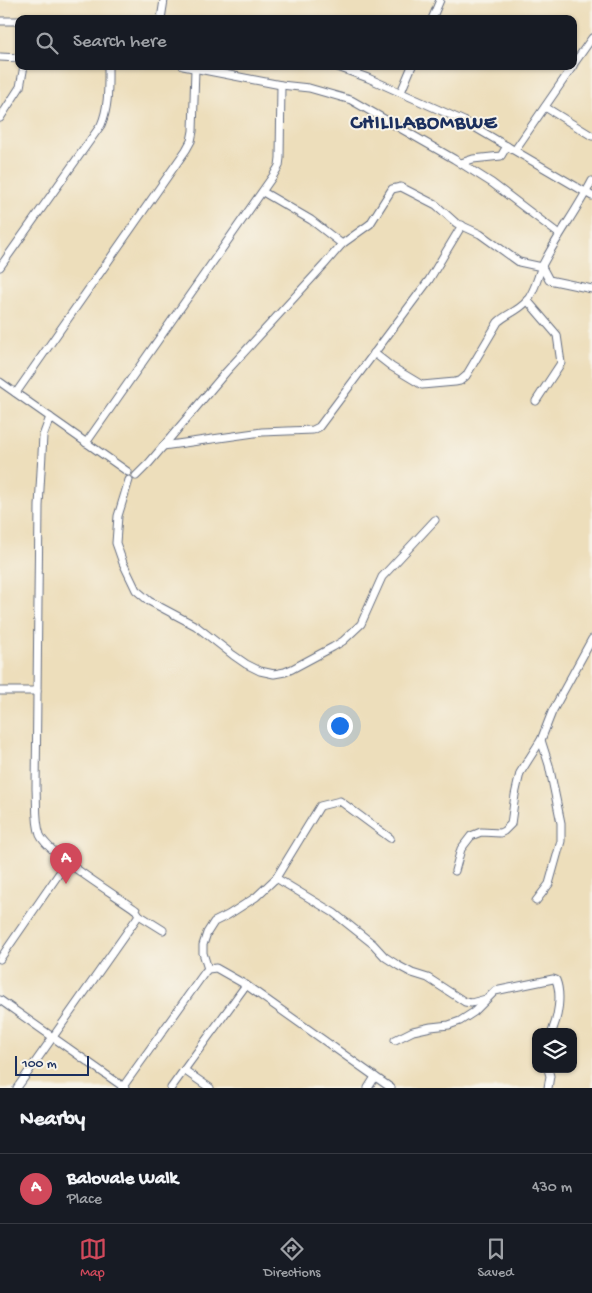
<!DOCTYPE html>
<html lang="en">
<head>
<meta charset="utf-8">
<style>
	:root { --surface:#171b24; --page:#20242c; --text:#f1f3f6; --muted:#9ea1a6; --line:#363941; --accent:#d1495b }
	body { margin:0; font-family:"Gochi Hand",sans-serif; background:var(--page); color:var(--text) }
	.controls { position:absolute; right:15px; bottom:15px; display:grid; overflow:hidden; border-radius:10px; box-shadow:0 1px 4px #0004 }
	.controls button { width:45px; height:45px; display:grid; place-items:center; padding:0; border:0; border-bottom:1px solid var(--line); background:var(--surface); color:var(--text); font:25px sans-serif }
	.scale { position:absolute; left:15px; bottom:12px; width:74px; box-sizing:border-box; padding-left:5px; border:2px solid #1b2f5e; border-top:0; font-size:14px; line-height:18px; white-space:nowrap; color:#1b2f5e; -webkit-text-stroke:4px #f7f3e8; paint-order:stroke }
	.you { position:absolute; left:339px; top:725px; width:18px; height:18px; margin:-12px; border:4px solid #fff; border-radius:50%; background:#1a73e8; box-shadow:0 0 0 8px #1a73e833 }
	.badge { display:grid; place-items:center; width:32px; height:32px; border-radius:50%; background:var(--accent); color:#fff; font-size:16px; font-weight:700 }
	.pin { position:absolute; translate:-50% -41px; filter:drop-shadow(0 1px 2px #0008) }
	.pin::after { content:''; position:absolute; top:26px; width:18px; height:15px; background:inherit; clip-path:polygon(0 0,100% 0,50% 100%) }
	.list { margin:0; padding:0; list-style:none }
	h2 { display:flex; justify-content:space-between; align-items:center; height:65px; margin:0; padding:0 20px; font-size:21px }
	h2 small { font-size:16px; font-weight:400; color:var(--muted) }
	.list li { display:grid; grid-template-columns:32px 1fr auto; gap:15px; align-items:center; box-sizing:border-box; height:70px; padding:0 20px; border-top:1px solid var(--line) }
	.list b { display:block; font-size:19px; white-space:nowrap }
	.list p { margin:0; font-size:16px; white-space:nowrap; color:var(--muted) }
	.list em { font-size:16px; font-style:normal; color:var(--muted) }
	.icon { flex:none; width:28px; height:28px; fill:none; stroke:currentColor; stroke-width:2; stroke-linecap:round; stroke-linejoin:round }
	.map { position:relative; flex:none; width:592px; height:1088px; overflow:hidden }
	.search { position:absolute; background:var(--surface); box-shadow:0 1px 4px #0004; left:15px; right:15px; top:15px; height:55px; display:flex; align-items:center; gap:12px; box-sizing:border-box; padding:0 18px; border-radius:10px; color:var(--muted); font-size:19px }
	.sheet { height:135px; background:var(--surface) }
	nav { display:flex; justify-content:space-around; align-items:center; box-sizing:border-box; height:70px; border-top:1px solid var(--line); background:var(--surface); font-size:14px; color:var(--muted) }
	nav a { display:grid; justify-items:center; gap:2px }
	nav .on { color:var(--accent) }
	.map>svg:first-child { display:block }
</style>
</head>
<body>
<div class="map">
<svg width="592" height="1088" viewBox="0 0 592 1088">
	<rect width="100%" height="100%" fill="#f7f3e8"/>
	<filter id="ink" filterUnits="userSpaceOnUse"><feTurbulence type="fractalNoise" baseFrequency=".02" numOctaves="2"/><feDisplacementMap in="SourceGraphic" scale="10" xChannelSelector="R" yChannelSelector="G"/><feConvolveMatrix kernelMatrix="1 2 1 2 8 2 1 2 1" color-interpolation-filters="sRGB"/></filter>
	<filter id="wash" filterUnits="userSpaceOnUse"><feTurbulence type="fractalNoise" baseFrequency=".0096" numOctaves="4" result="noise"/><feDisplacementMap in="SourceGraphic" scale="20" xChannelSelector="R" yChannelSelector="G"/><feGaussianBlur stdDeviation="1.12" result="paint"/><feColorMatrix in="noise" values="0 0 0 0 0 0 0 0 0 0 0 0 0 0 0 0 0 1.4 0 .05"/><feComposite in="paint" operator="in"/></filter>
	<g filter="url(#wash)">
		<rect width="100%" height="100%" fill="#eddebb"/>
	</g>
	<g filter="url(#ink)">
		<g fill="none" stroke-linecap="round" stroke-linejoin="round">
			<defs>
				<g id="minor">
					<polyline points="161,19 164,0"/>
					<polyline points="432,19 440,0"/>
					<polyline points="0,21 19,21"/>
					<polyline points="0,57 19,58"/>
					<polyline points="573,65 592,38"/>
					<polyline points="183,66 281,85 309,88 351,100 454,159 492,183 559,234"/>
					<polyline points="335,66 368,78 464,121 592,196"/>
					<polyline points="401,92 412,66"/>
					<polyline points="545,107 592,136"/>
					<polyline points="0,118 20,87 24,66"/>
					<polyline points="515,150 573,66"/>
					<polyline points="461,163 473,159 501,156 507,146"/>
					<polyline points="263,192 311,220 342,244"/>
					<path d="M0 267 101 125C109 107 108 86 108 66"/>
					<polyline points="542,267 549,280 592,289"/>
					<polyline points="527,300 557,335 561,363 536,401"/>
					<path d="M374 353 392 367 422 385 455 382 460 381 466 376 498 322C507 314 518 311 526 302 536 290 537 277 543 264 558 235 577 210 592 181"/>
					<polyline points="0,382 128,472"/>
					<polyline points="16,393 186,150 191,141 193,131 195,69"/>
					<polyline points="86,443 273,176 279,166 280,158 281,85"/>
					<polyline points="163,446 262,432 313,430 319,427 429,280 462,225"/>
					<polyline points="136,476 149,463 226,372 324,265 342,244 370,224 392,189 401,187 436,205 456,223 480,234 519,262 542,267"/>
					<polyline points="129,480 118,516 116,543 123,563 136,590 149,601 196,626 233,655 246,664 260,671 274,674 285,672 292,669 333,647 343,641 361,624 382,577 435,520"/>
					<polyline points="0,691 37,691"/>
					<polyline points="455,871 461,849 471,836 481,832 500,833 504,831 511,824 515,795 520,773 541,740 552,712 592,639"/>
					<polyline points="276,878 334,913 373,944 385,957 399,966 412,973 428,978 465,1002 471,1003 486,999"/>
					<polyline points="536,901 549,884 561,841 561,823 549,765 541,740"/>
					<polyline points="139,915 163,930"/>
					<polyline points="0,959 67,862"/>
					<polyline points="208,969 203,953 203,945 207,933 214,922 228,915 256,897 276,878 320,806 340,801 390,838"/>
					<polyline points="0,1000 125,1088"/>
					<path d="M395 1040 413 1031 431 1027 449 1025 460 1021 474 1012 495 991 553 979 556 980C562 995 558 1017 552 1032"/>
					<polyline points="548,1069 550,1076 548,1088"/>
					<polyline points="184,1070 246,985"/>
					<path d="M17 1088 139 915 136 910C116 895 49 855 40 835 35 821 37 803 36 789L39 506 43 436 50 417"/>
					<polyline points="122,1088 205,972 208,969 216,968 246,985 391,1088"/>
					<polyline points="171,1088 184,1070 210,1088"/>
					<polyline points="368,1088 375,1077"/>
				</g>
			</defs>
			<use href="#minor" stroke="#646c7f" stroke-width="9"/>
			<use href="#minor" stroke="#fff" stroke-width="7"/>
		</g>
	</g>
	<g text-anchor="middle" stroke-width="4" stroke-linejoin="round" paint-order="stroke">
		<g font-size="20" font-weight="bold" letter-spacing="1" fill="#1b2f5e" stroke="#f7f3e8">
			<text x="424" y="128">CHILILABOMBWE</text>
		</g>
	</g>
</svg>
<div class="controls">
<button><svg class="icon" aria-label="layers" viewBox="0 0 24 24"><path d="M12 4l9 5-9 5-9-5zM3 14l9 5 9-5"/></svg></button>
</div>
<div class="scale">100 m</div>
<div class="you"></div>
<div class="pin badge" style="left:66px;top:884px">A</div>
<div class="search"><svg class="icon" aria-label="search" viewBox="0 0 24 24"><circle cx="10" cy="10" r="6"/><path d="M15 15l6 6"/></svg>Search here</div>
</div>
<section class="sheet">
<h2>Nearby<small></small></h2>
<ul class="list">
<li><span class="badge">A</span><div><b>Balovale Walk</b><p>Place</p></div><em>430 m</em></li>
</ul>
</section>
<nav>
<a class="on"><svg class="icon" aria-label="map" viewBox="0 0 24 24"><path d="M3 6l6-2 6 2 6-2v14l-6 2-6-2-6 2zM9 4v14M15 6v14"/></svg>Map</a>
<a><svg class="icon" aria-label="directions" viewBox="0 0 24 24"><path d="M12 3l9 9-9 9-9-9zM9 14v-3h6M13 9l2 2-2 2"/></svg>Directions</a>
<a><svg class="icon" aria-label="saved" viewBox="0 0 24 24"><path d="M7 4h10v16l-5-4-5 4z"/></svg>Saved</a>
</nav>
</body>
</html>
